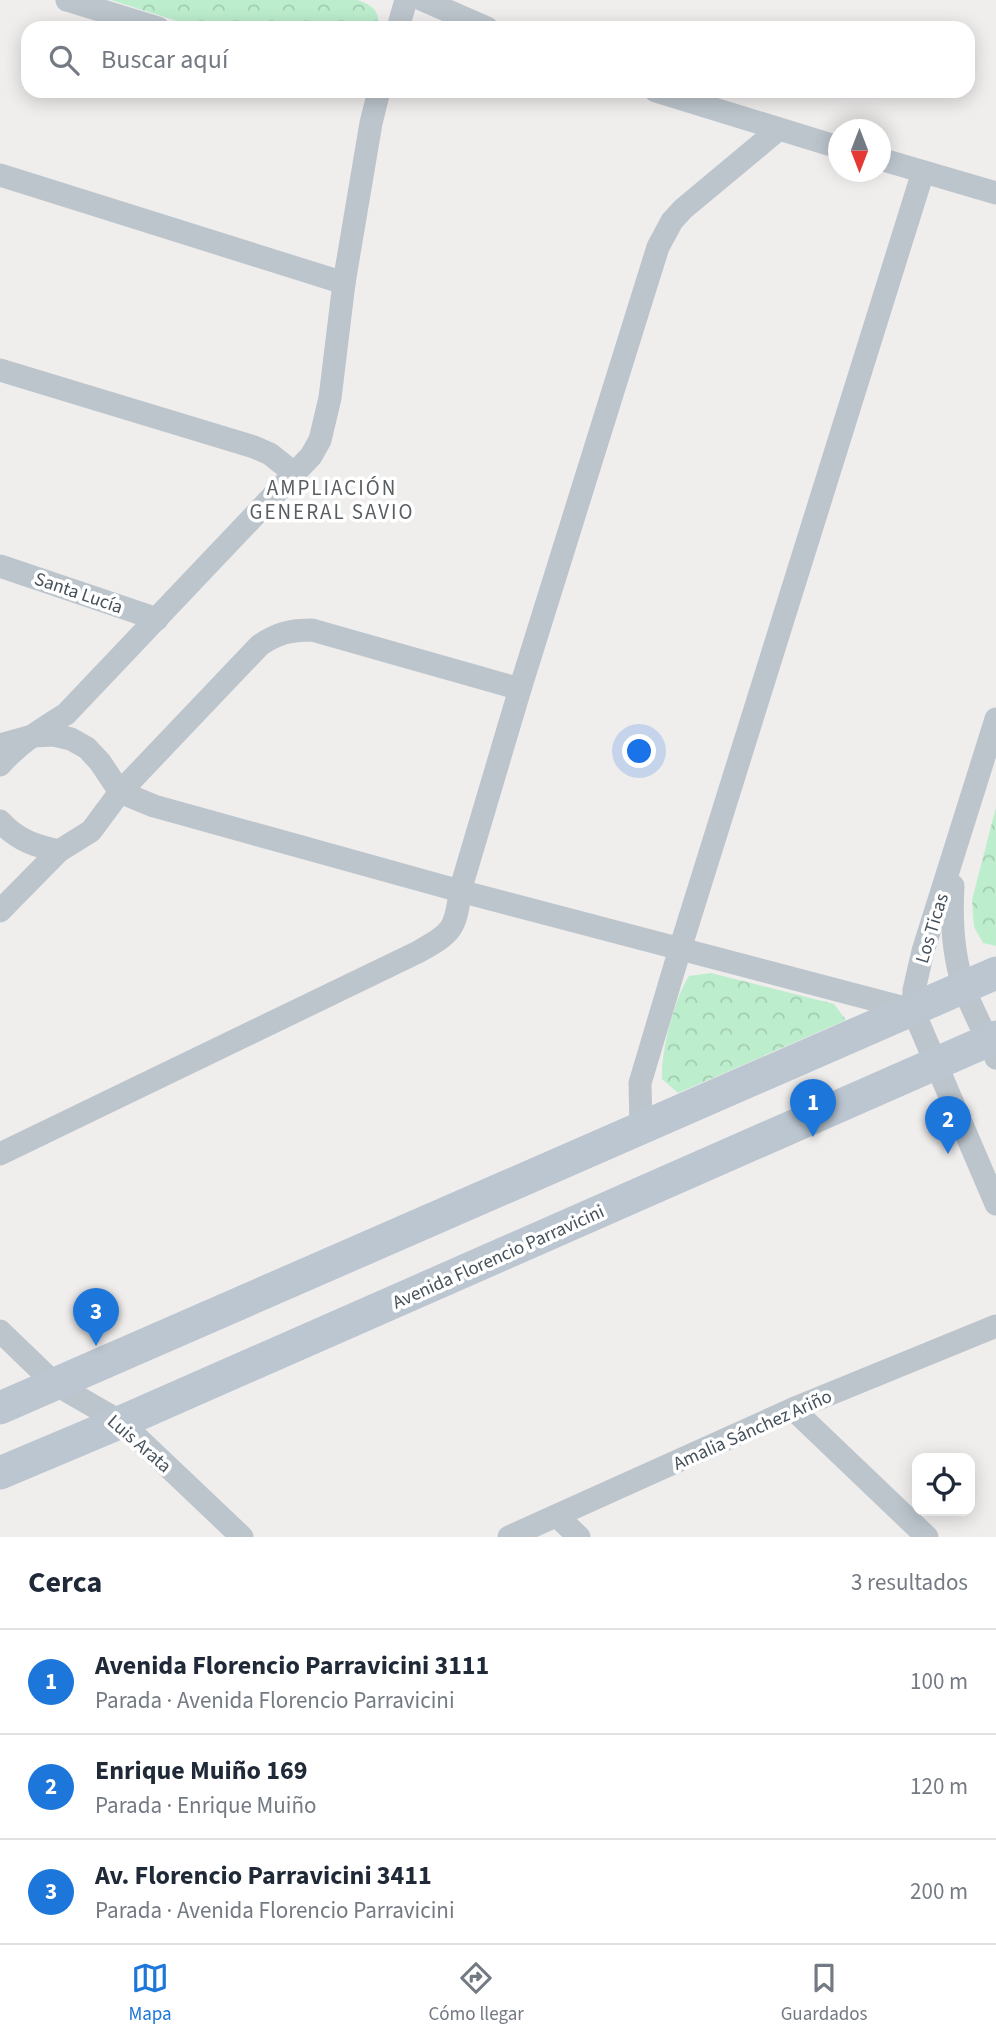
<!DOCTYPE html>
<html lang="es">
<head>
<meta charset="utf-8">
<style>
	:root { --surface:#fff; --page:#f2f2f3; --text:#1f2937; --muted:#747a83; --line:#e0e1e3; --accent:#1d76da }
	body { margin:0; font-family:"Source Sans 3",sans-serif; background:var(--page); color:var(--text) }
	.controls { position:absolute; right:21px; bottom:21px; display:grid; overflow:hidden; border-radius:14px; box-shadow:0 4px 18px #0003 }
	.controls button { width:63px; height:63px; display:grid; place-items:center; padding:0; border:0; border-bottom:2px solid var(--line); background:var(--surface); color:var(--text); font:35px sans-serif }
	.compass { position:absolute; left:828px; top:119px; width:63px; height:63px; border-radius:50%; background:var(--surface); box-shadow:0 4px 18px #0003; rotate:180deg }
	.you { position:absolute; left:640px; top:752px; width:24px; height:24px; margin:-18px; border:5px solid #fff; border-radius:50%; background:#1a73e8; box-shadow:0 0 0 10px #1a73e833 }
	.badge { display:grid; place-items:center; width:46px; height:46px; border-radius:50%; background:var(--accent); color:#fff; font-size:23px; font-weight:700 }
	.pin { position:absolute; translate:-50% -58px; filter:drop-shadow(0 2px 4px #0008) }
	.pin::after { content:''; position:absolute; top:37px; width:24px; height:21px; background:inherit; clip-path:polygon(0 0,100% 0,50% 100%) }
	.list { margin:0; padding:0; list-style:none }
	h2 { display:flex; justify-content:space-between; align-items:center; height:91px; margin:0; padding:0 28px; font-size:30px }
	h2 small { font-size:23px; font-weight:400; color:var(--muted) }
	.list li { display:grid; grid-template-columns:46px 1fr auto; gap:21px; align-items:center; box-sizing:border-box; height:105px; padding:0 28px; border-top:2px solid var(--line) }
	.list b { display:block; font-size:26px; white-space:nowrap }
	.list p { margin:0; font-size:23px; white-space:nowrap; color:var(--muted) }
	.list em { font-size:23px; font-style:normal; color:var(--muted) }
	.icon { flex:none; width:38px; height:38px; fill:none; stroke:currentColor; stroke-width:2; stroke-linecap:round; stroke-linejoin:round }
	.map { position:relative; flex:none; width:996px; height:1537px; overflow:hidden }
	.search { position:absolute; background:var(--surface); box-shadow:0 4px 18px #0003; left:21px; right:21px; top:21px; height:77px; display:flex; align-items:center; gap:18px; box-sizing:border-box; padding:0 24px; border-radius:21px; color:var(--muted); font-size:26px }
	.sheet { height:406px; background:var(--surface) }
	nav { display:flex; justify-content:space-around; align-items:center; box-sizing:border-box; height:98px; border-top:2px solid var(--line); background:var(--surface); font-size:19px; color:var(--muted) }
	nav a { display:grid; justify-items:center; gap:4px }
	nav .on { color:var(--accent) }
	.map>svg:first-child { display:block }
</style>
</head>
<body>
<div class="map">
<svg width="996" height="1537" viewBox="0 0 996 1537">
	<defs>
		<pattern id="forest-crowns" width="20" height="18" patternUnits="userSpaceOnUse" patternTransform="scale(1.75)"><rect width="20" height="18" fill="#bcedcd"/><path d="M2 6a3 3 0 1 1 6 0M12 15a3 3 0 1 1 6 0" fill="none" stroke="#a3cdb2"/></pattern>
	</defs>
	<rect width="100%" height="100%" fill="#f0eded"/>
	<g fill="url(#forest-crowns)">
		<path d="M111 0H357C371 4 382 12 377 28H199Z"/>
		<polygon points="996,807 996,946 983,943 974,927 972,900"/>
		<path d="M711 973 834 1004 846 1020 678 1093 662 1079C660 1054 675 997 689 976Z"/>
	</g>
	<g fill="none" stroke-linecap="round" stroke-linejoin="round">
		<g stroke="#bcc5cc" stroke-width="23">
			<polyline points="67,0 158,28"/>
			<polyline points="423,0 487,28"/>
			<polyline points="398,28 406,0"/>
			<polyline points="656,91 838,147"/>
			<polyline points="880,159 996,193"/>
			<polyline points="0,175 344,283"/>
			<polyline points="0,370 254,447 270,454 295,474"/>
			<polyline points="0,566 157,619"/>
			<polyline points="996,719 923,951 914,990 913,1010 996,1204"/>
			<polyline points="0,745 32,736 54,735 71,739 87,748 100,762 120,792 154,806 460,891 913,1010"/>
			<path d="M0 765C19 743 42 729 66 714L311 456 320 440 330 398 344 283 371 123 379 91"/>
			<path d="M0 821C17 840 35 846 59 851"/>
			<path d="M953 886C951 920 953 956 964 988 973 1012 986 1035 996 1058"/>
			<path d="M0 911 59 851 91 831 120 792 260 645C278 633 290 630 312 630L520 689"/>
			<polyline points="641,1127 640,1083 680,949 923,172"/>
			<path d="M0 1154 418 952C452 933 456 929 460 891L520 689 658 247 672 221 683 209 779 129"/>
			<polyline points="0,1331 55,1384 121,1422 242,1537"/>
			<polyline points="793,1409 927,1537"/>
			<polyline points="557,1516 579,1537"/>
			<polyline points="509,1537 793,1409 996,1326"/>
		</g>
		<g stroke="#bbc6d1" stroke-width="33">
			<polyline points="0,1408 996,973"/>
			<polyline points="0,1473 121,1422 996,1037"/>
		</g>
	</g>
	<g text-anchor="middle" stroke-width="7" stroke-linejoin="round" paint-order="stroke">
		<g font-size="19" fill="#46515a" stroke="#fff">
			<text transform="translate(79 592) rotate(19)" y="7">Santa Lucía</text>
			<text transform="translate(931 928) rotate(-73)" y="7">Los Ticas</text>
			<text transform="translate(498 1256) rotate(-24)" y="7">Avenida Florencio Parravicini</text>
			<text transform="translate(752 1429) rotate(-24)" y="7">Amalia Sánchez Ariño</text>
			<text transform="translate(140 1443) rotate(41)" y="7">Luis Arata</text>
		</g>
		<g font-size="21" letter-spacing="2" fill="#5a5e62" stroke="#fff">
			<text x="332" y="495">AMPLIACIÓN<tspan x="332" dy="24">GENERAL SAVIO</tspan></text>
		</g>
	</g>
</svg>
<div class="controls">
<button><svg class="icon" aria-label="locate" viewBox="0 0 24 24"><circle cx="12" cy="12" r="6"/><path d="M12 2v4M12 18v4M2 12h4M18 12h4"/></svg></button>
</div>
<svg class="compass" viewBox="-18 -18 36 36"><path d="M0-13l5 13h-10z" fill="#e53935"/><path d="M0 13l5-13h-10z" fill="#747a83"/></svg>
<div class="you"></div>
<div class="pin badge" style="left:813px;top:1137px">1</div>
<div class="pin badge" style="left:948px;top:1154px">2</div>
<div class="pin badge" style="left:96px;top:1346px">3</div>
<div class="search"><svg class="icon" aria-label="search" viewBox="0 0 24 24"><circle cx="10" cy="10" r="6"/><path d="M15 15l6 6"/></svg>Buscar aquí</div>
</div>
<section class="sheet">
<h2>Cerca<small>3 resultados</small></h2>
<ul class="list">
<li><span class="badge">1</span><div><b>Avenida Florencio Parravicini 3111</b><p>Parada · Avenida Florencio Parravicini</p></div><em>100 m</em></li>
<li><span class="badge">2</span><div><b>Enrique Muiño 169</b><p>Parada · Enrique Muiño</p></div><em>120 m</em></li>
<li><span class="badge">3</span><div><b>Av. Florencio Parravicini 3411</b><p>Parada · Avenida Florencio Parravicini</p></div><em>200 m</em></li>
</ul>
</section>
<nav>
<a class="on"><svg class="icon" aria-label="map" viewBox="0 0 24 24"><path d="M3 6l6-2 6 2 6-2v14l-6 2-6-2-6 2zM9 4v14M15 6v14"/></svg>Mapa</a>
<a><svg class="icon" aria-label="directions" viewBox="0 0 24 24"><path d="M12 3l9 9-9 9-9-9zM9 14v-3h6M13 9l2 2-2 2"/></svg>Cómo llegar</a>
<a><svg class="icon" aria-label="saved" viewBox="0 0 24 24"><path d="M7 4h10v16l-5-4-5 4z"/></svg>Guardados</a>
</nav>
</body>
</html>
